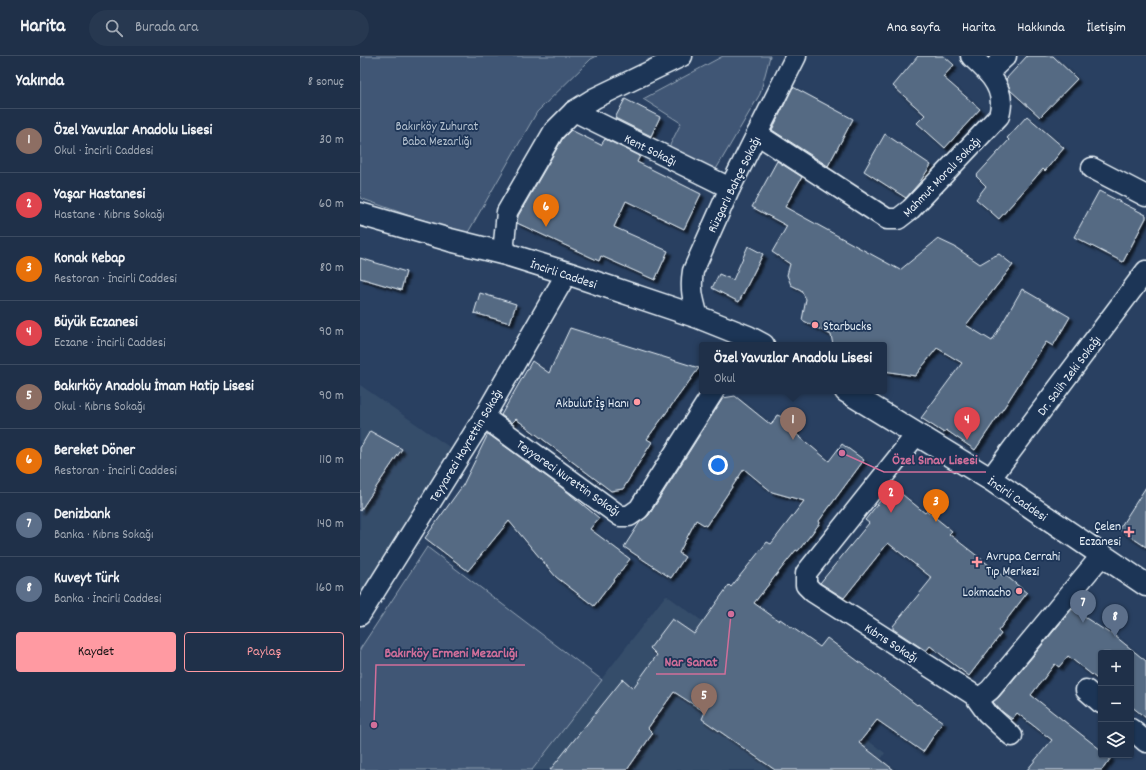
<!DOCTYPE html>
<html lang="tr">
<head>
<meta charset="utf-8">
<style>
	:root { --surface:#1f3049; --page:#273850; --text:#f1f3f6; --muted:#a1a9b4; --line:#3c4b61; --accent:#ff9aa2 }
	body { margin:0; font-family:Dekko,sans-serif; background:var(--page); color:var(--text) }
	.controls { position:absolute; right:12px; bottom:12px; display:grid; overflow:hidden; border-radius:4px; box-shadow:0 1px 3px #0004 }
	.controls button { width:36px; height:36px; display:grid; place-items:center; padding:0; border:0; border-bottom:1px solid var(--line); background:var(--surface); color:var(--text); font:20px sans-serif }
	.you { position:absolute; left:358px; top:409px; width:14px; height:14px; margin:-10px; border:3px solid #fff; border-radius:50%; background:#1a73e8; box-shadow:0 0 0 6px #1a73e833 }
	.badge { display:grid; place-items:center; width:26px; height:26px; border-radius:50%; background:var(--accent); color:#fff; font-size:13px; font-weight:700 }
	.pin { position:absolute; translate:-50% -33px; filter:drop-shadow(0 1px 2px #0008) }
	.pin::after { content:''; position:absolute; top:21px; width:14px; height:12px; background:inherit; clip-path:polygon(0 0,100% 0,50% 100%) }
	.popup { position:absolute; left:339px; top:286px; width:188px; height:52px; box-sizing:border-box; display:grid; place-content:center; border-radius:4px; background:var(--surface); filter:drop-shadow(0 1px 3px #0005); font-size:13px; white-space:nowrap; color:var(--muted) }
	.popup b { font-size:15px; color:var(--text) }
	.popup::after { content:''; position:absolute; left:50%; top:100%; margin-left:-8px; border:8px solid transparent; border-top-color:var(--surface) }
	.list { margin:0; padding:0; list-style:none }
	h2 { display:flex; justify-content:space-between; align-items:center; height:52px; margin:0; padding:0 16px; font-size:17px }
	h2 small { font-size:13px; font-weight:400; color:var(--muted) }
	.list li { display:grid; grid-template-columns:26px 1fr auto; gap:12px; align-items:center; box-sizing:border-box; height:64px; padding:0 16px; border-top:1px solid var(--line) }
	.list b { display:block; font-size:15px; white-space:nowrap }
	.list p { margin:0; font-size:13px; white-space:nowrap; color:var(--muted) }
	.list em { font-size:13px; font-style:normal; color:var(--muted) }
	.actions { display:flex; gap:8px; padding:12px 16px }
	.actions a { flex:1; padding:9px 0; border:1px solid var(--accent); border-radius:4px; text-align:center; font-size:14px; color:var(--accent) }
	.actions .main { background:var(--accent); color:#111 }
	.icon { flex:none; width:22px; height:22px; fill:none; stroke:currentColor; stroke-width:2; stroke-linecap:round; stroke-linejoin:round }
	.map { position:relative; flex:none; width:786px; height:714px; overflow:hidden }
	header { display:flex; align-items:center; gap:24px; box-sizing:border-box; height:56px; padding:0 20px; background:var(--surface); border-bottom:1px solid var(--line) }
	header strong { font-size:19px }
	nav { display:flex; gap:22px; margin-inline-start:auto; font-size:14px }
	.search { width:280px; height:36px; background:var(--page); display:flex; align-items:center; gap:10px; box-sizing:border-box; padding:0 14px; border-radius:22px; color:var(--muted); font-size:15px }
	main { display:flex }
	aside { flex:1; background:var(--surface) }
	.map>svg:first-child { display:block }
</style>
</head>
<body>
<header>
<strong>Harita</strong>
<div class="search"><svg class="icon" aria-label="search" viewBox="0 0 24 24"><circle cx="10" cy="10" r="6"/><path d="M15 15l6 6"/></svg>Burada ara</div>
<nav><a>Ana sayfa</a><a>Harita</a><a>Hakkında</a><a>İletişim</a></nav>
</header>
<main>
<aside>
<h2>Yakında<small>8 sonuç</small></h2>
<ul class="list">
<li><span class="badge" style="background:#8d6e63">1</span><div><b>Özel Yavuzlar Anadolu Lisesi</b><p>Okul · İncirli Caddesi</p></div><em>30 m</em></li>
<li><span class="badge" style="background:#e0444e">2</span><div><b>Yaşar Hastanesi</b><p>Hastane · Kıbrıs Sokağı</p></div><em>60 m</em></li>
<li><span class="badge" style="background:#e8710a">3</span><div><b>Konak Kebap</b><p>Restoran · İncirli Caddesi</p></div><em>80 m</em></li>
<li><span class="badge" style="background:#e0444e">4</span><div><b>Büyük Eczanesi</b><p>Eczane · İncirli Caddesi</p></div><em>90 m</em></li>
<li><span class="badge" style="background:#8d6e63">5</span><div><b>Bakırköy Anadolu İmam Hatip Lisesi</b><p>Okul · Kıbrıs Sokağı</p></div><em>90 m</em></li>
<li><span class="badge" style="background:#e8710a">6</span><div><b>Bereket Döner</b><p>Restoran · İncirli Caddesi</p></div><em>110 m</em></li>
<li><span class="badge" style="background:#5c6f8a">7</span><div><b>Denizbank</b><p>Banka · Kıbrıs Sokağı</p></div><em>140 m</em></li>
<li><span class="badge" style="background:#5c6f8a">8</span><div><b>Kuveyt Türk</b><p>Banka · İncirli Caddesi</p></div><em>160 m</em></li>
</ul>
<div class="actions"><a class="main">Kaydet</a><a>Paylaş</a></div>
</aside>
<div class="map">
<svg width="786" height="714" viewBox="0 0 786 714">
	<defs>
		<filter id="shadow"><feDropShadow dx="3.5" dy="3.5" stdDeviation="1" flood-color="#0009"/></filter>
	</defs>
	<rect width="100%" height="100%" fill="#294061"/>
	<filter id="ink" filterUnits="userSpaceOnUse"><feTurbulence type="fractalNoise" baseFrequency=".025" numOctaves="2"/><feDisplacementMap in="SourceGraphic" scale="8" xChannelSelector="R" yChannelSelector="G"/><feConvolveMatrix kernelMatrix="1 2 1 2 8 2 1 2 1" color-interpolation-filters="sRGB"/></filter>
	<g filter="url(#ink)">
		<g fill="#364d6b">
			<polygon points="0,329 95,395 0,543"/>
			<polygon points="306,539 525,697 514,714 172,714"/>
		</g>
		<g fill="#415774" stroke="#94a4b6">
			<polygon points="0,0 237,0 231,3 177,56 106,180 0,142"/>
			<polygon points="363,0 410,0 400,38 355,115 308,93 321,67 283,43"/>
			<polygon points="67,491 242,624 172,714 0,714 0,593"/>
		</g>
		<g fill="#556a83" stroke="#e8f1f8" filter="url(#shadow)">
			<polygon points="558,0 584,0 594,9 583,21 620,53 585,92 557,67 565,59 533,30"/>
			<polygon points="667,0 693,0 717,23 680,61 650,34 646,23"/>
			<polygon points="433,31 493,63 468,110 412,74"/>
			<polygon points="265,43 300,61 291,80 255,62"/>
			<polygon points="667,60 704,92 685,115 683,113 639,163 616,143 626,130 616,120 649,84 647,82"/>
			<polygon points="211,74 241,89 245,83 280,100 277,106 341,138 324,173 266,145 254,171 308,195 295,224 241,200 239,205 157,167 158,160 203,82"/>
			<polygon points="525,78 571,109 560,126 546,142 504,115"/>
			<polygon points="417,105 442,121 425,151 540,214 578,183 595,191 620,208 632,201 639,198 653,209 606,269 632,285 662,233 710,261 693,290 686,286 647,347 615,394 586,374 584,377 561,362 602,307 577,292 555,320 524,315 524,289 473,289 471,279 442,264 446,243 441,234 431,229 427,219 430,208 412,196 427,170 392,151"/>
			<polygon points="739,135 786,159 786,162 763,206 714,181"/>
			<polygon points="388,190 403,198 379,246 352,232 359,218 373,224"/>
			<polygon points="0,202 46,216 41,234 0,222"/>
			<polygon points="120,237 156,248 150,267 114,257"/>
			<polygon points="210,272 339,312 287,383 292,386 263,433 251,435 156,363 152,367 141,359 172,305 189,317"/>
			<polygon points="375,340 411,369 417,359 438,367 435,377 469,405 482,388 504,404 459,465 460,467 438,495 436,494 394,547 419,565 420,563 460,591 467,582 557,649 558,648 583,666 563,696 517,664 499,687 534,714 415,714 342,663 345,656 314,636 288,672 293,677 267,714 190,714 263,623 273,632 297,599 290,592 312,563 334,578 369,529 371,531 407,486 411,488 444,445 412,436 384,413 346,470 336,464 319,497 325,501 311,522 264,491 280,466 289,459 363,342"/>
			<polygon points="10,375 42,393 0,455 0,392"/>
			<polygon points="128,378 205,434 239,462 230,473 270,503 234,550 196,521 149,465 108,515 65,482 103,429"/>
			<polygon points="532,430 565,457 567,455 592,475 589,478 643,520 644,518 667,537 638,575 641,578 609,620 570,590 566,595 533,573 533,570 572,522 528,487 484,542 460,527 509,467 505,464"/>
			<polygon points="786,431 786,491 759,473"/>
			<polygon points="712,553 749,577 750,576 786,605 786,662 771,650 771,597 741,597 741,626 708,600 699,611 695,608 671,639 741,694 741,699 747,699 751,702 742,714 667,714 692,684 657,657 652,663 640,654 633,646 639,641"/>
		</g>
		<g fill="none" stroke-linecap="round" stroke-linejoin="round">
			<defs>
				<g id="minor">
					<polyline points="628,17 646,0"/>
					<polyline points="214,55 370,132"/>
					<path d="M397 78 527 163H538L551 153 639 60C640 56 641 51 641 47 641 27 625 13 611 0"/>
					<polyline points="732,112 786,140"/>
					<polyline points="146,198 144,187 147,156 194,75 214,55 235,42 322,0"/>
					<path d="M338 261C333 243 330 233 333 215L370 132 436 0"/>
					<polyline points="124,361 260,460 269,460 279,453 354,335"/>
					<polyline points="556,379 446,517 446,529 453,536 614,639 621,641 630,634 742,499"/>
					<polyline points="630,423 786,215"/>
					<polyline points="0,559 124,361 207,217"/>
					<polyline points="726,634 741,647"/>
					<polyline points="614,639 627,657 652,680"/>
					<polyline points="771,673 786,686"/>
				</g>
				<g id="major">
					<polyline points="0,158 90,184 146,198 207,217 338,261 388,281 403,289"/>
					<polyline points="486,335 630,423 786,529"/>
				</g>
			</defs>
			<use href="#minor" stroke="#e8f1f8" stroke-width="23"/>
			<use href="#major" stroke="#e8f1f8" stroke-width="25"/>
			<use href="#minor" stroke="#1d3557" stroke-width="20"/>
			<use href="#major" stroke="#1d3557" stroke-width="22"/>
		</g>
	</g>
	<g fill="#ff9aa2" stroke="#1d3557" stroke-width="1.5">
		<circle cx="455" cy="269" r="4"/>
		<circle cx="277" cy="346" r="4"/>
		<path d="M767 470h4v4h4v4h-4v4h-4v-4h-4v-4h4z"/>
		<path d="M615 500h4v4h4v4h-4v4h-4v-4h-4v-4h4z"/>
		<circle cx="659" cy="535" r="4"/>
	</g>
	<g text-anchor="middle" stroke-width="3.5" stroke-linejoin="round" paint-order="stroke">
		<g font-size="13" fill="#b6c3d0" stroke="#1d3557">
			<text x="77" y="74">Bakırköy Zuhurat<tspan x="77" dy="15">Baba Mezarlığı</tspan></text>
		</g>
		<g font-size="13" fill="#e8f1f8" stroke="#1d3557">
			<text transform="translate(291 93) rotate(26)" y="5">Kent Sokağı</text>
			<text transform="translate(581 120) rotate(-46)" y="5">Mahmut Moralı Sokağı</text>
			<text transform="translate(373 128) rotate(-64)" y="5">Rüzgarlı Bahçe Sokağı</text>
			<text transform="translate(204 217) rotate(18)" y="5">İncirli Caddesi</text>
			<text transform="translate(708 319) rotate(-53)" y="5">Dr. Salih Zeki Sokağı</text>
			<text transform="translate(105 389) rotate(-59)" y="5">Teyyareci Hayrettin Sokağı</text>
			<text transform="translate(209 421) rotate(35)" y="5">Teyyareci Nurettin Sokağı</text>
			<text transform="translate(658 442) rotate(34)" y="5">İncirli Caddesi</text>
			<text transform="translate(532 586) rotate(33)" y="5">Kıbrıs Sokağı</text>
		</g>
		<g font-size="13" fill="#e8f1f8" stroke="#1d3557" text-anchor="end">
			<text x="463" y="274" text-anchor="start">Starbucks</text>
			<text x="269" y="351">Akbulut İş Hanı</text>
			<text x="761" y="474">Çelen<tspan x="761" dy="15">Eczanesi</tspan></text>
			<text x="626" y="504" text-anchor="start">Avrupa Cerrahi<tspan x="626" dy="15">Tıp Merkezi</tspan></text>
			<text x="651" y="540">Lokmacho</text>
		</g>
	</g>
	<path fill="none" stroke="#d16f9a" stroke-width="1.5" d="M482 397L524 416H626M14 669L16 609H165M371 558L365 618H296"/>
	<g fill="#d16f9a" stroke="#1d3557" stroke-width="1.5">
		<circle cx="482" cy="397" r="4"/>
		<circle cx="14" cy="669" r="4"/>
		<circle cx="371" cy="558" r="4"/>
	</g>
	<g font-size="14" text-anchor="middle" font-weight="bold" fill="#d16f9a" stroke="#1d3557" stroke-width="3.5" stroke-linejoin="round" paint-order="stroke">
		<text x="575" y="408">Özel Sınav Lisesi</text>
		<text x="91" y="601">Bakırköy Ermeni Mezarlığı</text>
		<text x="331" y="610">Nar Sanat</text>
	</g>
</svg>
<div class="controls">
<button>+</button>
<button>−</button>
<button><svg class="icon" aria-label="layers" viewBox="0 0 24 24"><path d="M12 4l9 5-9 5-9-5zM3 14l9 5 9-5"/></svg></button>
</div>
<div class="you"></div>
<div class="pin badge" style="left:433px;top:384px;background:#8d6e63">1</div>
<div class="popup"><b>Özel Yavuzlar Anadolu Lisesi</b>Okul</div>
<div class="pin badge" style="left:531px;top:457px;background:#e0444e">2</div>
<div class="pin badge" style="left:576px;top:466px;background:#e8710a">3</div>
<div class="pin badge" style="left:607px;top:384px;background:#e0444e">4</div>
<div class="pin badge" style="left:344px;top:660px;background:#8d6e63">5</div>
<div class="pin badge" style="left:186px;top:171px;background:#e8710a">6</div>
<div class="pin badge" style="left:723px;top:567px;background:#5c6f8a">7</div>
<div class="pin badge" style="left:755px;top:581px;background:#5c6f8a">8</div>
</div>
</main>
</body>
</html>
